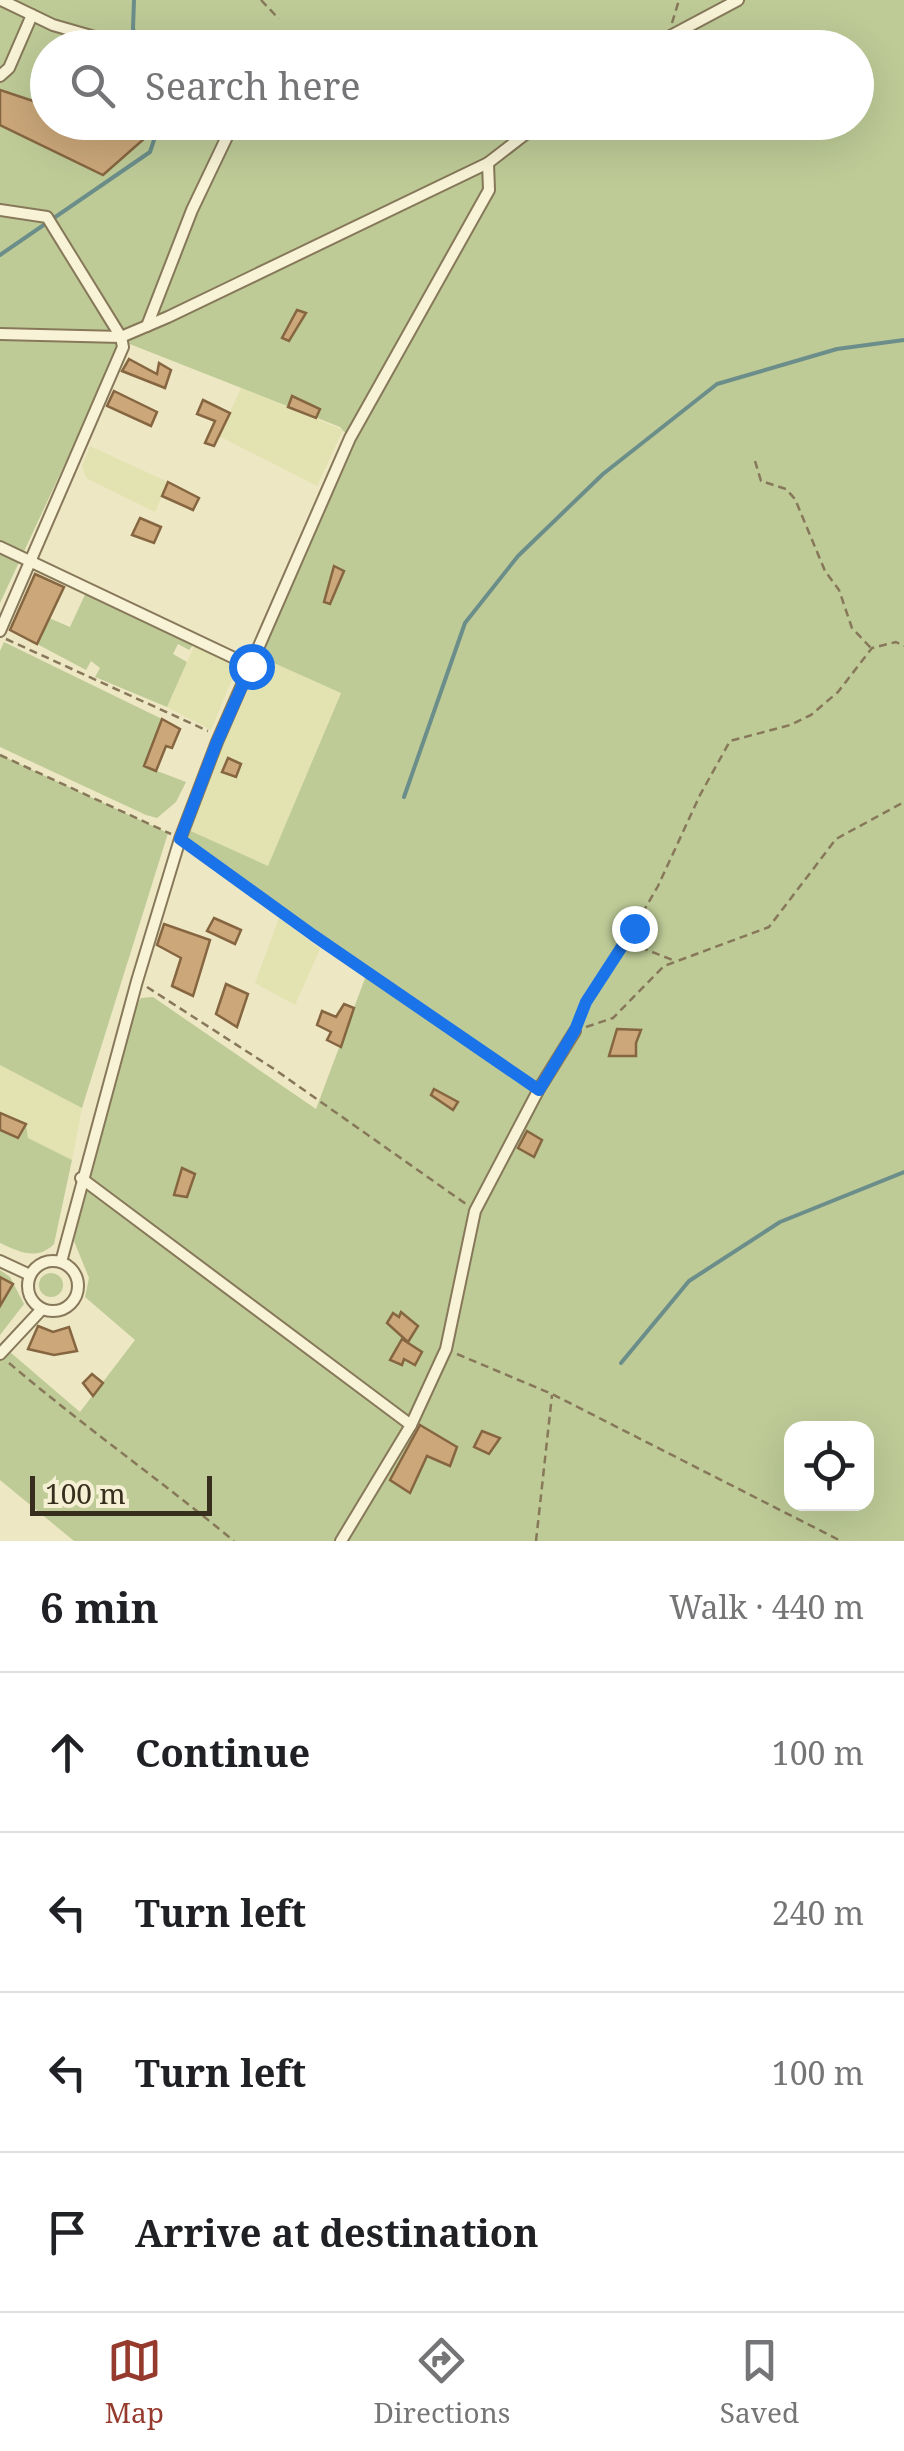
<!DOCTYPE html>
<html lang="en">
<head>
<meta charset="utf-8">
<style>
	:root { --surface:#fff; --page:#f6f6f6; --text:#202124; --muted:#757577; --line:#e0e0e0; --accent:#953a2c }
	body { margin:0; font-family:"Noto Serif",serif; background:var(--page); color:var(--text) }
	.controls { position:absolute; right:30px; bottom:30px; display:grid; overflow:hidden; border-radius:20px; box-shadow:0 10px 40px #0002 }
	.controls button { width:90px; height:90px; display:grid; place-items:center; padding:0; border:0; border-bottom:2px solid var(--line); background:var(--surface); color:var(--text); font:50px sans-serif }
	.scale { position:absolute; left:30px; bottom:25px; width:182px; box-sizing:border-box; padding-left:10px; border:5px solid #372e1e; border-top:0; font-size:28px; line-height:35px; white-space:nowrap; color:#372e1e; -webkit-text-stroke:8px #f5f0d3; paint-order:stroke }
	.stop { position:absolute; width:30px; height:30px; margin:-22px; border:8px solid #1a73e8; border-radius:50%; background:#fff }
	.stop.end { background:#1a73e8; border-color:#fff; box-shadow:0 2px 10px #0008 }
	.list { margin:0; padding:0; list-style:none }
	h2 { display:flex; justify-content:space-between; align-items:center; height:130px; margin:0; padding:0 40px; font-size:42px }
	h2 small { font-size:32px; font-weight:400; color:var(--muted) }
	.list li { display:grid; grid-template-columns:65px 1fr auto; gap:30px; align-items:center; box-sizing:border-box; height:160px; padding:0 40px; border-top:2px solid var(--line) }
	.list b { display:block; font-size:38px; white-space:nowrap }
	.list em { font-size:32px; font-style:normal; color:var(--muted) }
	.icon { flex:none; width:55px; height:55px; fill:none; stroke:currentColor; stroke-width:2; stroke-linecap:round; stroke-linejoin:round }
	.map { position:relative; flex:none; width:904px; height:1541px; overflow:hidden }
	.search { position:absolute; background:var(--surface); box-shadow:0 10px 40px #0002; left:30px; right:30px; top:30px; height:110px; display:flex; align-items:center; gap:25px; box-sizing:border-box; padding:0 35px; border-radius:55px; color:var(--muted); font-size:38px }
	.sheet { height:770px; background:var(--surface) }
	nav { display:flex; justify-content:space-around; align-items:center; box-sizing:border-box; height:140px; border-top:2px solid var(--line); background:var(--surface); font-size:28px; color:var(--muted) }
	nav a { display:grid; justify-items:center; gap:5px }
	nav .on { color:var(--accent) }
	.map>svg:first-child { display:block }
</style>
</head>
<body>
<div class="map">
<svg width="904" height="1541" viewBox="0 0 904 1541">
	<rect width="100%" height="100%" fill="#ede7c3"/>
	<g fill="#e3e2b1">
		<polygon points="241,388 343,430 317,486 219,436"/>
		<polygon points="90,446 168,482 155,512 86,478 82,466"/>
		<polygon points="197,640 240,660 211,730 167,707"/>
		<polygon points="256,655 341,692 268,867 184,828"/>
		<polygon points="279,918 320,949 295,1005 255,983"/>
		<polygon points="0,1065 82,1108 72,1160 28,1138 25,1124 0,1113"/>
	</g>
	<g fill="#becb97" fill-rule="evenodd">
		<path d="M0 0H904V1541H74L0 1480V1360L10 1352 80 1412 135 1340 85 1297 89 1278 74 1241 91 1157 133 1010 141 998 153 997 316 1109 367 973 180 839 184 828 268 866 341 693 256 655 350 438 340 427 122 341 0 603ZM48 48H856V122H48ZM792 1428H866V1504H792Z"/>
		<polygon points="88,588 197,640 189,650 178,644 173,654 187,662 167,707 95,677 100,668 91,661 86,670 37,644 49,618 70,627"/>
		<polygon points="4,642 162,719 144,766 186,782 176,802 157,818 146,815 0,747 0,651"/>
		<polygon points="0,755 168,833 82,1108 0,1065"/>
		<path d="M26 1124 28 1138 72 1160 54 1244C37 1261 20 1252 0 1243V1130L18 1138Z"/>
		<polygon points="0,1270 10,1277 24,1304 0,1335 0,1292 12,1284 0,1277"/>
		<circle cx="51" cy="1285" r="12"/>
	</g>
	<g fill="none" stroke-linecap="round" stroke-linejoin="round">
		<g stroke="#6c8e8a" stroke-width="4">
			<polyline points="134,0 133,29 141,48"/>
			<polyline points="0,255 150,152 160,122"/>
			<polyline points="404,797 465,623 518,556 603,474 717,384 837,349 904,340"/>
			<polyline points="621,1363 689,1281 780,1222 904,1172"/>
		</g>
	</g>
	<g fill="#cba77a" stroke="#866641" stroke-width="2.5">
		<polygon points="0,90 48,106 48,122 98,122 145,138 103,175 0,125"/>
		<polygon points="297,310 306,313 289,341 282,338"/>
		<polygon points="129,359 157,374 159,363 171,370 165,388 122,371"/>
		<polygon points="114,391 157,412 151,426 107,406"/>
		<polygon points="292,396 320,409 316,418 288,407"/>
		<polygon points="203,400 230,413 214,446 205,443 215,421 197,414"/>
		<polygon points="168,482 199,498 193,510 162,496"/>
		<polygon points="140,518 161,527 154,543 132,535"/>
		<polygon points="334,566 344,571 330,604 324,602"/>
		<polygon points="35,574 64,587 37,644 10,630"/>
		<polygon points="162,719 180,729 172,748 166,746 156,771 144,766"/>
		<polygon points="228,758 241,764 236,777 222,772"/>
		<polygon points="214,918 241,930 235,944 207,931"/>
		<polygon points="164,924 210,940 193,996 172,986 181,958 157,945"/>
		<polygon points="226,984 248,994 237,1027 216,1014"/>
		<polygon points="344,1004 354,1008 341,1047 327,1040 331,1032 317,1025 322,1011 336,1017"/>
		<polygon points="617,1029 641,1030 636,1043 636,1056 609,1056"/>
		<polygon points="434,1089 458,1102 453,1110 431,1095"/>
		<polygon points="0,1113 26,1124 18,1138 0,1130"/>
		<polygon points="527,1131 542,1140 534,1157 518,1148"/>
		<polygon points="182,1168 195,1174 187,1197 174,1195"/>
		<polygon points="0,1277 13,1284 0,1306"/>
		<polygon points="401,1312 418,1326 408,1342 387,1323 393,1313 399,1317"/>
		<polygon points="38,1326 53,1332 69,1327 77,1351 54,1355 28,1349"/>
		<polygon points="402,1339 422,1352 415,1365 404,1359 402,1365 390,1360"/>
		<polygon points="92,1374 103,1383 93,1396 83,1383"/>
		<polygon points="420,1425 457,1447 450,1466 427,1456 410,1493 390,1480"/>
		<polygon points="482,1431 500,1438 489,1454 474,1447"/>
	</g>
	<g fill="none" stroke-linecap="round" stroke-linejoin="round">
		<defs>
			<g id="minor">
				<polyline points="1,0 53,25 133,48"/>
				<polyline points="648,48 738,0"/>
				<polyline points="0,76 9,68 32,15"/>
				<polyline points="0,210 47,217 121,337 123,347 0,631"/>
				<polyline points="147,326 192,210 234,122"/>
				<polyline points="0,334 121,337 168,317 488,163 541,122"/>
				<polyline points="0,547 251,666"/>
				<polyline points="81,1178 411,1425"/>
				<circle cx="53" cy="1286" r="25"/>
				<polyline points="0,1261 30,1275"/>
				<polyline points="61,1262 137,981 180,839 217,742 350,438 489,190 488,163"/>
				<polyline points="0,1354 42,1309"/>
				<polyline points="341,1541 411,1425 446,1349 475,1211 539,1089 575,1031"/>
			</g>
		</defs>
		<use href="#minor" stroke="#87785a" stroke-width="14"/>
		<g stroke="#87785a" stroke-width="2.5" stroke-dasharray="8 5" stroke-linecap="butt">
			<polyline points="261,0 279,19"/>
			<polyline points="672,23 679,0"/>
			<polyline points="755,461 761,481 786,489 795,499 825,571 839,590 852,628 871,648"/>
			<polyline points="6,639 208,731"/>
			<polyline points="0,755 171,834"/>
			<polyline points="191,846 313,935 528,1082"/>
			<polyline points="623,947 658,886 700,795 730,741 790,725 811,715 838,692 872,648 896,642 904,646"/>
			<polyline points="147,987 274,1069 466,1204"/>
			<polyline points="579,1020 585,1002 623,947 632,944 675,961"/>
			<polyline points="586,1027 613,1018 664,966 769,927 836,839 904,802"/>
			<polyline points="457,1354 552,1394 841,1541"/>
			<path d="M9 1363C82 1425 160 1480 234 1541"/>
			<polyline points="536,1541 552,1395"/>
		</g>
		<use href="#minor" stroke="#f8f3d6" stroke-width="10"/>
	</g>
	<g fill="none" stroke-linecap="round" stroke-linejoin="round">
		<polyline stroke="#1a73e8" stroke-width="12" points="251,666 217,742 180,839 313,935 539,1090 575,1030 586,1002 634,928"/>
	</g>
</svg>
<div class="controls">
<button><svg class="icon" aria-label="locate" viewBox="0 0 24 24"><circle cx="12" cy="12" r="6"/><path d="M12 2v4M12 18v4M2 12h4M18 12h4"/></svg></button>
</div>
<div class="scale">100 m</div>
<div class="stop" style="left:251px;top:666px"></div>
<div class="stop end" style="left:634px;top:928px"></div>
<div class="search"><svg class="icon" aria-label="search" viewBox="0 0 24 24"><circle cx="10" cy="10" r="6"/><path d="M15 15l6 6"/></svg>Search here</div>
</div>
<section class="sheet">
<h2>6 min<small>Walk · 440 m</small></h2>
<ul class="list">
<li><svg class="icon" aria-label="ahead" viewBox="0 0 24 24"><path d="M12 20V5M6 11l6-6 6 6"/></svg><div><b>Continue</b></div><em>100 m</em></li>
<li><svg class="icon" aria-label="left" viewBox="0 0 24 24"><path d="M17 20v-9H6M10 6l-5 5 5 5"/></svg><div><b>Turn left</b></div><em>240 m</em></li>
<li><svg class="icon" aria-label="left" viewBox="0 0 24 24"><path d="M17 20v-9H6M10 6l-5 5 5 5"/></svg><div><b>Turn left</b></div><em>100 m</em></li>
<li><svg class="icon" aria-label="arrive" viewBox="0 0 24 24"><path d="M6 21V4h12l-3 4 3 4H6"/></svg><div><b>Arrive at destination</b></div></li>
</ul>
</section>
<nav>
<a class="on"><svg class="icon" aria-label="map" viewBox="0 0 24 24"><path d="M3 6l6-2 6 2 6-2v14l-6 2-6-2-6 2zM9 4v14M15 6v14"/></svg>Map</a>
<a><svg class="icon" aria-label="directions" viewBox="0 0 24 24"><path d="M12 3l9 9-9 9-9-9zM9 14v-3h6M13 9l2 2-2 2"/></svg>Directions</a>
<a><svg class="icon" aria-label="saved" viewBox="0 0 24 24"><path d="M7 4h10v16l-5-4-5 4z"/></svg>Saved</a>
</nav>
</body>
</html>
